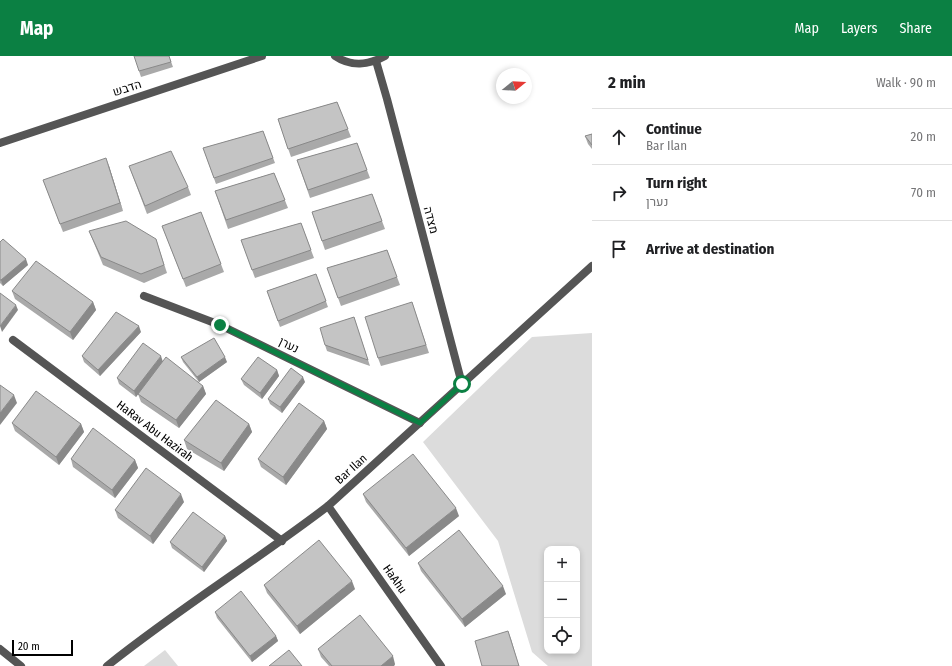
<!DOCTYPE html>
<html lang="en">
<head>
<meta charset="utf-8">
<style>
	:root { --surface:#fff; --page:#f2f2f2; --text:#202124; --muted:#757577; --line:#e0e0e0; --accent:#0b8043 }
	body { margin:0; font-family:"Fira Sans Condensed",Heebo,sans-serif; background:var(--page); color:var(--text) }
	.controls { position:absolute; right:12px; bottom:12px; display:grid; overflow:hidden; border-radius:8px; box-shadow:0 2px 6px #0003 }
	.controls button { width:36px; height:36px; display:grid; place-items:center; padding:0; border:0; border-bottom:1px solid var(--line); background:var(--surface); color:var(--text); font:20px sans-serif }
	.compass { position:absolute; left:496px; top:12px; width:36px; height:36px; border-radius:50%; background:var(--surface); box-shadow:0 2px 6px #0003; rotate:72deg }
	.scale { position:absolute; left:12px; bottom:10px; width:61px; box-sizing:border-box; padding-left:4px; border:2px solid #000; border-top:0; font-size:11px; line-height:14px; white-space:nowrap; color:#000; -webkit-text-stroke:3px #fff; paint-order:stroke }
	.stop { position:absolute; width:12px; height:12px; margin:-9px; border:3px solid #0b8043; border-radius:50%; background:#fff }
	.stop.end { background:#0b8043; border-color:#fff; box-shadow:0 1px 4px #0008 }
	.list { margin:0; padding:0; list-style:none }
	h2 { display:flex; justify-content:space-between; align-items:center; height:52px; margin:0; padding:0 16px; font-size:17px }
	h2 small { font-size:13px; font-weight:400; color:var(--muted) }
	.list li { display:grid; grid-template-columns:26px 1fr auto; gap:12px; align-items:center; box-sizing:border-box; height:56px; padding:0 16px; border-top:1px solid var(--line) }
	.list b { display:block; font-size:15px; white-space:nowrap }
	.list p { margin:0; font-size:13px; white-space:nowrap; color:var(--muted) }
	.list em { font-size:13px; font-style:normal; color:var(--muted) }
	.icon { flex:none; width:22px; height:22px; fill:none; stroke:currentColor; stroke-width:2; stroke-linecap:round; stroke-linejoin:round }
	.map { position:relative; flex:none; width:592px; height:610px; overflow:hidden }
	header { display:flex; align-items:center; gap:24px; box-sizing:border-box; height:56px; padding:0 20px; background:var(--accent); color:#fff }
	header strong { font-size:19px }
	nav { display:flex; gap:22px; margin-inline-start:auto; font-size:14px }
	main { display:flex }
	aside { flex:1; background:var(--surface) }
	.map>svg:first-child { display:block }
</style>
</head>
<body>
<header>
<strong>Map</strong>
<nav><a>Map</a><a>Layers</a><a>Share</a></nav>
</header>
<main>
<div class="map">
<svg width="592" height="610" viewBox="0 0 592 610">
	<rect width="100%" height="100%" fill="#fff"/>
	<g fill="#dcdcdc" fill-rule="evenodd">
		<path d="M592 277V610H548L532 596 498 485 423 386 532 281ZM547 493H577V595H547Z"/>
		<polygon points="165,594 178,610 144,610"/>
	</g>
	<g fill="none" stroke-linecap="round" stroke-linejoin="round">
		<g stroke="#555" stroke-width="8">
			<path d="M335 0C351 11 369 9 385 0"/>
			<polyline points="376,5 387,43 462,328"/>
			<polyline points="0,87 262,0"/>
			<polyline points="144,240 220,269 420,367"/>
			<polyline points="13,284 282,485"/>
			<polyline points="328,450 441,610"/>
			<path d="M107 610C178 553 256 505 328 450L592 210"/>
		</g>
		<polyline stroke="#555" stroke-width="8" points="0,593 21,610"/>
	</g>
	<g fill="#a9a9a9">
		<polygon points="169,0 173,11 141,21 139,15"/>
		<polygon points="337,46 351,81 291,101 278,63"/>
		<polygon points="263,75 275,107 216,128 203,92"/>
		<polygon points="592,78 592,93 588,88 585,80"/>
		<polygon points="357,87 370,122 310,142 297,104"/>
		<polygon points="109,110 123,155 63,176 43,124"/>
		<polygon points="129,110 188,131 191,139 147,158"/>
		<polygon points="274,117 288,152 228,173 215,135"/>
		<polygon points="372,138 385,173 325,194 312,156"/>
		<polygon points="201,156 224,216 186,231 162,170"/>
		<polygon points="301,167 314,202 255,222 241,184"/>
		<polygon points="89,175 156,183 167,217 144,227 103,209"/>
		<polygon points="0,186 28,209 3,230 0,227"/>
		<polygon points="387,194 400,229 341,250 327,212"/>
		<polygon points="316,218 328,251 280,271 267,235"/>
		<polygon points="12,235 93,246 96,254 73,284 15,243"/>
		<polygon points="412,246 429,297 381,310 378,302"/>
		<polygon points="354,261 370,310 327,295 325,289"/>
		<polygon points="141,276 100,320 84,306 82,300"/>
		<polygon points="181,301 227,306 199,326 183,306"/>
		<polygon points="162,305 203,330 206,338 179,372 141,346 138,338 136,341 119,328 117,322"/>
		<polygon points="277,314 279,320 262,343 244,329 241,323"/>
		<polygon points="305,326 282,357 270,348 268,343"/>
		<polygon points="324,365 327,373 286,429 261,411 258,403"/>
		<polygon points="12,367 81,368 84,376 59,409 15,375"/>
		<polygon points="249,368 252,376 224,415 187,393 184,384"/>
		<polygon points="71,403 135,404 138,412 115,442 73,411"/>
		<polygon points="363,438 459,460 409,500 366,446"/>
		<polygon points="184,446 153,488 118,462 115,454"/>
		<polygon points="225,480 227,485 204,516 172,492 170,486"/>
		<polygon points="418,507 506,538 465,571 421,515"/>
		<polygon points="264,529 355,533 300,578 267,537"/>
		<polygon points="215,556 276,580 278,585 252,606 217,562"/>
		<polygon points="318,593 395,608 394,610 329,610 321,601"/>
	</g>
	<g fill="#898989">
		<polygon points="106,102 109,110 123,155 120,147"/>
		<polygon points="26,203 28,209 3,230 1,224"/>
		<polygon points="93,246 96,254 73,284 70,276"/>
		<polygon points="16,249 18,254 2,276 0,270"/>
		<polygon points="139,270 141,276 100,320 98,314"/>
		<polygon points="161,300 163,306 136,341 134,335"/>
		<polygon points="225,301 227,306 199,326 197,321"/>
		<polygon points="277,314 279,320 262,343 260,337"/>
		<polygon points="303,321 305,326 282,357 280,351"/>
		<polygon points="203,330 206,338 179,372 176,364"/>
		<polygon points="14,339 17,347 0,369 0,357"/>
		<polygon points="324,365 327,373 286,429 283,421"/>
		<polygon points="81,368 84,376 59,409 56,401"/>
		<polygon points="249,368 252,376 224,415 221,407"/>
		<polygon points="135,404 138,412 115,442 112,434"/>
		<polygon points="181,438 184,446 153,488 150,480"/>
		<polygon points="456,452 459,460 409,500 406,492"/>
		<polygon points="225,480 227,485 204,516 202,511"/>
		<polygon points="352,525 355,533 300,578 297,570"/>
		<polygon points="503,530 506,538 465,571 462,563"/>
		<polygon points="508,575 511,583 519,610"/>
		<polygon points="276,580 278,585 252,606 250,600"/>
		<polygon points="393,600 395,608 394,610 381,610"/>
	</g>
	<g fill="#c4c4c4" stroke="#898989">
		<polygon points="134,0 169,0 171,6 139,15"/>
		<polygon points="337,46 348,73 288,93 278,63"/>
		<polygon points="263,75 273,102 214,122 203,92"/>
		<polygon points="592,78 592,89 585,80"/>
		<polygon points="357,87 367,114 308,134 297,104"/>
		<polygon points="171,95 188,131 145,150 129,110"/>
		<polygon points="106,102 120,147 60,168 43,124"/>
		<polygon points="274,117 285,144 226,164 215,135"/>
		<polygon points="372,138 382,165 322,185 312,156"/>
		<polygon points="201,156 221,208 183,223 162,170"/>
		<polygon points="126,165 156,183 164,209 141,218 101,201 89,175"/>
		<polygon points="301,167 311,194 252,214 241,184"/>
		<polygon points="3,183 26,203 1,224 0,224 0,186"/>
		<polygon points="387,194 397,221 338,242 327,212"/>
		<polygon points="36,205 93,246 70,276 12,235"/>
		<polygon points="316,218 326,245 278,265 267,235"/>
		<polygon points="0,237 16,249 0,270"/>
		<polygon points="412,246 426,289 378,302 365,261"/>
		<polygon points="116,256 139,270 98,314 82,300"/>
		<polygon points="354,261 368,304 325,289 320,272"/>
		<polygon points="214,282 225,301 197,321 181,301"/>
		<polygon points="143,287 161,300 134,335 117,322"/>
		<polygon points="166,301 203,330 176,364 138,338"/>
		<polygon points="258,301 277,314 260,337 241,323"/>
		<polygon points="291,312 303,321 280,351 268,343"/>
		<polygon points="0,329 14,339 0,357"/>
		<polygon points="36,335 81,368 56,401 12,367"/>
		<polygon points="216,344 249,368 221,407 184,384"/>
		<polygon points="299,347 324,365 283,421 258,403"/>
		<polygon points="93,372 135,404 112,434 71,403"/>
		<polygon points="413,398 456,452 406,492 363,438"/>
		<polygon points="146,412 181,438 150,480 115,454"/>
		<polygon points="193,456 225,480 202,511 170,486"/>
		<polygon points="459,474 503,530 462,563 418,507"/>
		<polygon points="319,484 352,525 297,570 264,529"/>
		<polygon points="241,535 276,580 250,600 215,556"/>
		<polygon points="360,559 393,600 381,610 332,610 318,593"/>
		<polygon points="508,575 519,610 482,610 475,585"/>
		<polygon points="289,594 302,610 269,610"/>
	</g>
	<g fill="none" stroke-linecap="round" stroke-linejoin="round">
		<polyline stroke="#0b8043" stroke-width="5" points="220,269 420,367 462,328"/>
	</g>
	<g text-anchor="middle" stroke-width="3" stroke-linejoin="round" paint-order="stroke">
		<g font-size="12" fill="#000" stroke="#fff">
			<text transform="translate(127 32) rotate(-18)" y="4">הדבש</text>
			<text transform="translate(431 164) rotate(75)" y="4">מצדה</text>
			<text transform="translate(289 289) rotate(26)" y="4">נערן</text>
			<text transform="translate(155 375) rotate(37)" y="4">HaRav Abu Hazirah</text>
			<text transform="translate(351 413) rotate(-42)" y="4">Bar Ilan</text>
			<text transform="translate(395 523) rotate(55)" y="4">HaAhu</text>
		</g>
	</g>
</svg>
<div class="controls">
<button>+</button>
<button>−</button>
<button><svg class="icon" aria-label="locate" viewBox="0 0 24 24"><circle cx="12" cy="12" r="6"/><path d="M12 2v4M12 18v4M2 12h4M18 12h4"/></svg></button>
</div>
<svg class="compass" viewBox="-18 -18 36 36"><path d="M0-13l5 13h-10z" fill="#e53935"/><path d="M0 13l5-13h-10z" fill="#757577"/></svg>
<div class="scale">20 m</div>
<div class="stop" style="left:462px;top:328px"></div>
<div class="stop end" style="left:220px;top:269px"></div>
</div>
<aside>
<h2>2 min<small>Walk · 90 m</small></h2>
<ul class="list">
<li><svg class="icon" aria-label="ahead" viewBox="0 0 24 24"><path d="M12 20V5M6 11l6-6 6 6"/></svg><div><b>Continue</b><p>Bar Ilan</p></div><em>20 m</em></li>
<li><svg class="icon" aria-label="right" viewBox="0 0 24 24"><path d="M7 20v-9h11M14 6l5 5-5 5"/></svg><div><b>Turn right</b><p>נערן</p></div><em>70 m</em></li>
<li><svg class="icon" aria-label="arrive" viewBox="0 0 24 24"><path d="M6 21V4h12l-3 4 3 4H6"/></svg><div><b>Arrive at destination</b></div></li>
</ul>
</aside>
</main>
</body>
</html>
